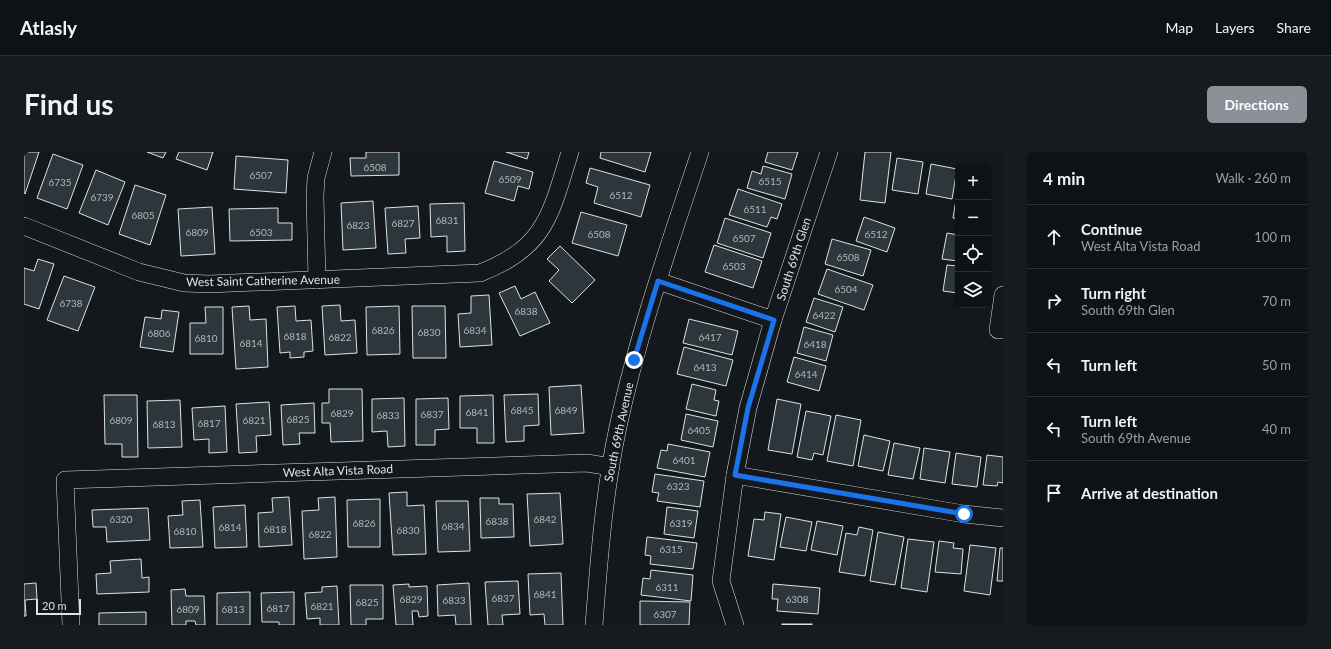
<!DOCTYPE html>
<html lang="en">
<head>
<meta charset="utf-8">
<style>
	:root { --surface:#0f1215; --page:#181b1e; --text:#f1f3f6; --muted:#9b9ea0; --line:#2f3234; --accent:#8c9099 }
	body { margin:0; font-family:Lato,sans-serif; background:var(--page); color:var(--text) }
	.controls { position:absolute; right:12px; top:12px; display:grid; overflow:hidden; border-radius:6px; box-shadow:0 1px 3px #0004 }
	.controls button { width:36px; height:36px; display:grid; place-items:center; padding:0; border:0; border-bottom:1px solid var(--line); background:var(--surface); color:var(--text); font:20px sans-serif }
	.scale { position:absolute; left:12px; bottom:10px; width:45px; box-sizing:border-box; padding-left:4px; border:2px solid #d8e6dc; border-top:0; font-size:11px; line-height:14px; white-space:nowrap; color:#d8e6dc; -webkit-text-stroke:3px #14181c; paint-order:stroke }
	.stop { position:absolute; width:12px; height:12px; margin:-9px; border:3px solid #1a73e8; border-radius:50%; background:#fff }
	.stop.end { background:#1a73e8; border-color:#fff; box-shadow:0 1px 4px #0008 }
	.list { margin:0; padding:0; list-style:none }
	h2 { display:flex; justify-content:space-between; align-items:center; height:52px; margin:0; padding:0 16px; font-size:17px }
	h2 small { font-size:13px; font-weight:400; color:var(--muted) }
	.list li { display:grid; grid-template-columns:26px 1fr auto; gap:12px; align-items:center; box-sizing:border-box; height:64px; padding:0 16px; border-top:1px solid var(--line) }
	.list b { display:block; font-size:15px; white-space:nowrap }
	.list p { margin:0; font-size:13px; white-space:nowrap; color:var(--muted) }
	.list em { font-size:13px; font-style:normal; color:var(--muted) }
	.icon { flex:none; width:22px; height:22px; fill:none; stroke:currentColor; stroke-width:2; stroke-linecap:round; stroke-linejoin:round }
	.map { position:relative; flex:none; width:979px; height:473px; overflow:hidden; border-radius:6px }
	header { display:flex; align-items:center; gap:24px; box-sizing:border-box; height:56px; padding:0 20px; background:var(--surface); border-bottom:1px solid var(--line) }
	header strong { font-size:19px }
	nav { display:flex; gap:22px; margin-inline-start:auto; font-size:14px }
	.intro { display:flex; align-items:center; justify-content:space-between; box-sizing:border-box; height:96px; padding:0 24px }
	h1 { margin:0; font-size:28px }
	.button { padding:10px 18px; border-radius:6px; background:var(--accent); color:#fff; font-size:14px; font-weight:700 }
	main { display:flex; gap:24px; padding:0 24px }
	aside { flex:1; background:var(--surface); border-radius:6px; box-shadow:0 1px 3px #0004 }
	.map>svg:first-child { display:block }
</style>
</head>
<body>
<header>
<strong>Atlasly</strong>
<nav><a>Map</a><a>Layers</a><a>Share</a></nav>
</header>
<div class="intro"><h1>Find us</h1><a class="button">Directions</a></div>
<main>
<div class="map">
<svg width="979" height="473" viewBox="0 0 979 473">
	<rect width="100%" height="100%" fill="#14181c"/>
	<g fill="#2c363c" stroke="#d8e6dc">
		<polygon points="0,0 15,0 1,42 0,41"/>
		<polygon points="123,0 142,0 139,6"/>
		<polygon points="155,0 189,0 183,18 152,7"/>
		<polygon points="342,0 375,0 375,23 327,24 326,6 342,6"/>
		<polygon points="482,0 505,0 503,7"/>
		<polygon points="577,0 627,0 621,20 576,6"/>
		<polygon points="744,0 774,0 768,18 741,10"/>
		<polygon points="841,0 867,0 861,51 836,48"/>
		<polygon points="29,2 59,13 43,57 13,46"/>
		<polygon points="212,4 264,8 262,41 210,37"/>
		<polygon points="873,6 899,10 894,42 868,38"/>
		<polygon points="470,9 509,20 505,37 494,34 490,49 461,41"/>
		<polygon points="907,12 933,17 928,47 902,42"/>
		<polygon points="739,14 768,22 761,47 723,36 728,19 737,22"/>
		<polygon points="566,16 626,33 617,65 570,51 574,35 562,31"/>
		<polygon points="72,18 101,30 84,73 55,61"/>
		<polygon points="111,33 142,43 126,93 95,82"/>
		<polygon points="934,35 934,67 929,66"/>
		<polygon points="714,37 758,52 753,67 747,65 743,75 705,63"/>
		<polygon points="349,49 352,96 319,98 317,51"/>
		<polygon points="440,51 441,99 423,100 423,84 407,85 406,52"/>
		<polygon points="394,54 396,86 381,87 382,101 364,102 361,56"/>
		<polygon points="188,55 191,102 157,104 154,57"/>
		<polygon points="254,56 254,71 268,71 268,88 206,89 205,57"/>
		<polygon points="557,60 603,73 594,104 548,91"/>
		<polygon points="840,65 871,76 863,100 832,89"/>
		<polygon points="701,66 747,81 739,106 693,91"/>
		<polygon points="923,81 934,83 934,109 918,107"/>
		<polygon points="808,87 847,98 839,124 801,112"/>
		<polygon points="690,93 738,109 729,136 681,120"/>
		<polygon points="536,94 571,128 548,151 525,129 535,118 523,107"/>
		<polygon points="14,107 30,112 15,157 0,152 0,116 10,119"/>
		<polygon points="923,113 934,114 934,141 919,139"/>
		<polygon points="803,117 849,133 840,158 794,142"/>
		<polygon points="40,124 71,135 54,179 23,168"/>
		<polygon points="491,134 497,147 511,140 526,171 496,184 475,141"/>
		<polygon points="465,143 468,193 436,195 434,162 447,161 447,144"/>
		<polygon points="790,146 819,155 811,180 782,170"/>
		<polygon points="316,153 317,169 331,168 333,201 301,203 298,154"/>
		<polygon points="225,154 226,168 242,167 244,215 212,217 208,155"/>
		<polygon points="271,154 272,169 287,168 289,199 280,200 280,205 266,206 266,200 256,201 253,155"/>
		<polygon points="375,154 376,202 343,203 342,155"/>
		<polygon points="388,154 421,154 422,206 389,206"/>
		<polygon points="181,155 199,155 199,202 166,202 166,171 182,171"/>
		<polygon points="138,158 155,160 149,200 116,195 121,165 137,167"/>
		<polygon points="665,167 714,179 708,203 659,191"/>
		<polygon points="780,175 809,183 802,209 773,201"/>
		<polygon points="660,195 709,208 702,234 653,222"/>
		<polygon points="770,205 802,214 795,239 763,230"/>
		<polygon points="668,232 692,238 690,248 695,249 692,264 662,257"/>
		<polygon points="557,233 560,281 527,283 525,235"/>
		<polygon points="305,237 338,237 339,289 307,290 306,271 298,271 298,251 305,251"/>
		<polygon points="514,242 515,273 500,274 500,289 482,290 480,243"/>
		<polygon points="80,243 113,243 114,305 98,305 98,292 81,292"/>
		<polygon points="469,243 470,291 453,291 453,276 436,276 436,244"/>
		<polygon points="380,246 381,294 364,295 363,279 348,280 348,247"/>
		<polygon points="424,246 425,277 411,278 411,293 392,293 392,247"/>
		<polygon points="753,247 777,252 768,302 744,298"/>
		<polygon points="156,248 158,295 124,296 123,249"/>
		<polygon points="245,250 247,283 232,284 233,300 215,301 212,252"/>
		<polygon points="290,251 291,281 275,281 276,292 259,293 257,253"/>
		<polygon points="201,254 203,300 185,301 185,287 170,288 168,256"/>
		<polygon points="782,259 807,264 799,303 790,301 788,308 773,305"/>
		<polygon points="662,262 694,269 689,295 657,288"/>
		<polygon points="812,263 837,268 829,314 803,309"/>
		<polygon points="840,283 866,289 859,319 834,314"/>
		<polygon points="870,291 896,296 889,327 864,323"/>
		<polygon points="644,292 686,300 681,325 633,316 637,298 643,299"/>
		<polygon points="900,296 926,300 921,331 896,327"/>
		<polygon points="932,301 957,305 953,335 928,332"/>
		<polygon points="963,303 979,305 979,331 974,330 973,334 959,333"/>
		<polygon points="631,322 680,329 676,355 633,349 635,341 628,340"/>
		<polygon points="383,340 383,354 400,353 402,402 369,403 365,341"/>
		<polygon points="536,341 539,392 506,394 503,342"/>
		<polygon points="265,345 268,393 235,395 234,361 249,360 248,346"/>
		<polygon points="311,345 313,405 280,407 278,359 295,358 294,346"/>
		<polygon points="456,346 475,346 475,352 489,352 490,385 457,386"/>
		<polygon points="356,347 356,395 324,395 323,348"/>
		<polygon points="176,348 179,395 146,396 144,364 159,363 158,349"/>
		<polygon points="412,349 444,349 446,399 414,400"/>
		<polygon points="221,353 223,395 191,396 189,355"/>
		<polygon points="643,355 674,359 670,386 640,382"/>
		<polygon points="124,356 126,388 83,390 82,375 69,375 68,358"/>
		<polygon points="741,360 757,362 750,408 724,404 730,367 740,368"/>
		<polygon points="762,365 788,370 782,399 756,395"/>
		<polygon points="793,369 819,374 813,403 787,398"/>
		<polygon points="835,375 849,378 841,424 815,420 822,381 833,383"/>
		<polygon points="854,380 880,385 871,433 846,429"/>
		<polygon points="623,385 673,391 669,417 626,412 627,404 621,403"/>
		<polygon points="884,387 910,390 903,440 877,436"/>
		<polygon points="915,389 930,391 929,396 939,397 937,422 911,420"/>
		<polygon points="946,393 972,396 966,443 940,439"/>
		<polygon points="976,396 979,396 979,429 973,429"/>
		<polygon points="117,407 118,426 125,425 125,440 73,442 72,422 87,421 86,409"/>
		<polygon points="627,418 669,423 667,449 617,443 619,426 626,427"/>
		<polygon points="537,421 539,473 521,473 520,462 506,463 504,422"/>
		<polygon points="494,429 496,462 478,463 479,473 464,473 461,430"/>
		<polygon points="12,431 13,447 1,448 2,464 0,464 0,432"/>
		<polygon points="445,431 447,473 432,473 431,463 414,464 413,433"/>
		<polygon points="385,432 385,435 403,434 404,464 395,465 394,459 388,459 389,473 372,473 369,433"/>
		<polygon points="749,432 796,436 794,462 753,459 754,447 748,447"/>
		<polygon points="326,433 359,433 359,467 342,467 342,473 327,473"/>
		<polygon points="313,434 315,473 296,473 296,466 283,467 281,441 298,440 298,435"/>
		<polygon points="161,437 162,444 180,444 181,473 172,473 171,469 162,469 162,473 148,473 147,438"/>
		<polygon points="226,440 226,473 193,473 193,441"/>
		<polygon points="270,440 270,473 255,473 255,470 238,470 237,441"/>
		<polygon points="616,449 666,450 665,473 616,473"/>
		<polygon points="122,460 122,473 75,473 75,461"/>
		<rect x="758" y="472" width="30" height="1"/>
	</g>
	<g fill="none" stroke-linecap="round" stroke-linejoin="round">
		<defs>
			<g id="minor">
				<path d="M0 74 115 120 160 131 185 132 456 121C522 96 527 61 546 0"/>
				<polyline points="293,128 291,44 292,26 299,0"/>
				<polyline points="634,129 749,168"/>
				<polyline points="979,143 974,178 979,178"/>
				<polyline points="711,323 940,362 979,366"/>
				<polyline points="47,473 41,328 563,311 587,315"/>
				<path d="M570 473C575 407 580 340 594 275 614 182 646 91 676 0"/>
				<polyline points="711,473 697,429 711,323 724,256 749,168 805,0"/>
			</g>
		</defs>
		<use href="#minor" stroke="#d8e6dc" stroke-width="18"/>
		<use href="#minor" stroke="#14181c" stroke-width="17"/>
	</g>
	<g fill="none" stroke-linecap="round" stroke-linejoin="round">
		<polyline stroke="#1a73e8" stroke-width="5" points="610,208 634,129 750,168 724,256 711,323 940,362"/>
	</g>
	<g text-anchor="middle" stroke-width="3" stroke-linejoin="round" paint-order="stroke">
		<g font-size="10" fill="#adbab4">
			<text x="351" y="19">6508</text>
			<text x="237" y="27">6507</text>
			<text x="486" y="31">6509</text>
			<text x="746" y="33">6515</text>
			<text x="36" y="34">6735</text>
			<text x="597" y="47">6512</text>
			<text x="78" y="49">6739</text>
			<text x="731" y="61">6511</text>
			<text x="119" y="67">6805</text>
			<text x="423" y="72">6831</text>
			<text x="379" y="75">6827</text>
			<text x="334" y="77">6823</text>
			<text x="173" y="84">6809</text>
			<text x="237" y="84">6503</text>
			<text x="575" y="86">6508</text>
			<text x="852" y="86">6512</text>
			<text x="720" y="90">6507</text>
			<text x="824" y="109">6508</text>
			<text x="710" y="118">6503</text>
			<text x="822" y="141">6504</text>
			<text x="47" y="155">6738</text>
			<text x="502" y="163">6838</text>
			<text x="800" y="167">6422</text>
			<text x="359" y="182">6826</text>
			<text x="451" y="182">6834</text>
			<text x="405" y="184">6830</text>
			<text x="135" y="185">6806</text>
			<text x="271" y="188">6818</text>
			<text x="316" y="189">6822</text>
			<text x="686" y="189">6417</text>
			<text x="182" y="190">6810</text>
			<text x="227" y="195">6814</text>
			<text x="791" y="196">6418</text>
			<text x="681" y="219">6413</text>
			<text x="782" y="226">6414</text>
			<text x="498" y="262">6845</text>
			<text x="542" y="262">6849</text>
			<text x="453" y="264">6841</text>
			<text x="318" y="265">6829</text>
			<text x="408" y="266">6837</text>
			<text x="364" y="267">6833</text>
			<text x="274" y="271">6825</text>
			<text x="97" y="272">6809</text>
			<text x="230" y="272">6821</text>
			<text x="185" y="275">6817</text>
			<text x="140" y="276">6813</text>
			<text x="675" y="282">6405</text>
			<text x="660" y="312">6401</text>
			<text x="654" y="338">6323</text>
			<text x="97" y="371">6320</text>
			<text x="521" y="371">6842</text>
			<text x="473" y="373">6838</text>
			<text x="340" y="375">6826</text>
			<text x="657" y="375">6319</text>
			<text x="429" y="378">6834</text>
			<text x="206" y="379">6814</text>
			<text x="251" y="381">6818</text>
			<text x="384" y="382">6830</text>
			<text x="161" y="383">6810</text>
			<text x="296" y="386">6822</text>
			<text x="647" y="401">6315</text>
			<text x="643" y="439">6311</text>
			<text x="521" y="446">6841</text>
			<text x="479" y="450">6837</text>
			<text x="387" y="451">6829</text>
			<text x="773" y="451">6308</text>
			<text x="430" y="452">6833</text>
			<text x="343" y="454">6825</text>
			<text x="298" y="458">6821</text>
			<text x="254" y="460">6817</text>
			<text x="164" y="461">6809</text>
			<text x="209" y="461">6813</text>
			<text x="641" y="466">6307</text>
		</g>
		<g font-size="12" fill="#d8e6dc" stroke="#14181c">
			<text transform="translate(770 107) rotate(-72)" y="4">South 69th Glen</text>
			<text transform="translate(239 129) rotate(-1)" y="4">West Saint Catherine Avenue</text>
			<text transform="translate(595 280) rotate(-78)" y="4">South 69th Avenue</text>
			<text transform="translate(314 319) rotate(-2)" y="4">West Alta Vista Road</text>
		</g>
	</g>
</svg>
<div class="controls">
<button>+</button>
<button>−</button>
<button><svg class="icon" aria-label="locate" viewBox="0 0 24 24"><circle cx="12" cy="12" r="6"/><path d="M12 2v4M12 18v4M2 12h4M18 12h4"/></svg></button>
<button><svg class="icon" aria-label="layers" viewBox="0 0 24 24"><path d="M12 4l9 5-9 5-9-5zM3 14l9 5 9-5"/></svg></button>
</div>
<div class="scale">20 m</div>
<div class="stop" style="left:940px;top:362px"></div>
<div class="stop end" style="left:610px;top:208px"></div>
</div>
<aside>
<h2>4 min<small>Walk · 260 m</small></h2>
<ul class="list">
<li><svg class="icon" aria-label="ahead" viewBox="0 0 24 24"><path d="M12 20V5M6 11l6-6 6 6"/></svg><div><b>Continue</b><p>West Alta Vista Road</p></div><em>100 m</em></li>
<li><svg class="icon" aria-label="right" viewBox="0 0 24 24"><path d="M7 20v-9h11M14 6l5 5-5 5"/></svg><div><b>Turn right</b><p>South 69th Glen</p></div><em>70 m</em></li>
<li><svg class="icon" aria-label="left" viewBox="0 0 24 24"><path d="M17 20v-9H6M10 6l-5 5 5 5"/></svg><div><b>Turn left</b></div><em>50 m</em></li>
<li><svg class="icon" aria-label="left" viewBox="0 0 24 24"><path d="M17 20v-9H6M10 6l-5 5 5 5"/></svg><div><b>Turn left</b><p>South 69th Avenue</p></div><em>40 m</em></li>
<li><svg class="icon" aria-label="arrive" viewBox="0 0 24 24"><path d="M6 21V4h12l-3 4 3 4H6"/></svg><div><b>Arrive at destination</b></div></li>
</ul>
</aside>
</main>
</body>
</html>
